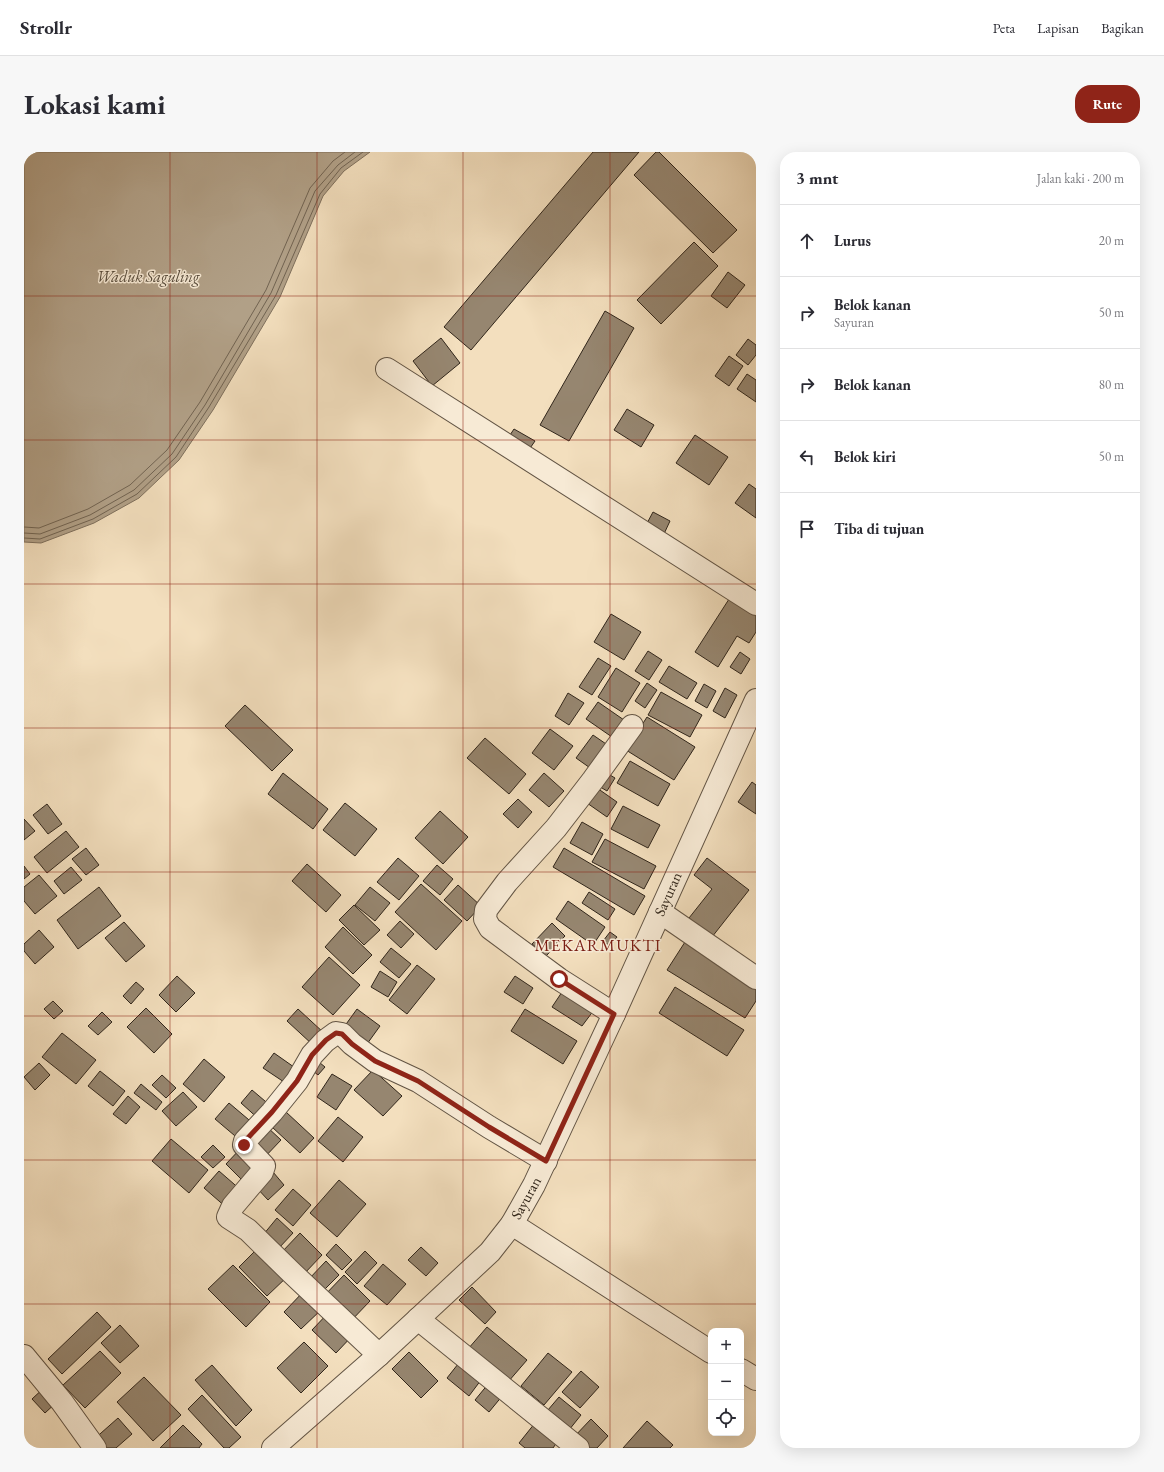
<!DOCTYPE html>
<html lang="id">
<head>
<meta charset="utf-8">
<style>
	:root { --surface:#fff; --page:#f7f7f7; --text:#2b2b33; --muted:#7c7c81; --line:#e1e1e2; --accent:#8f2418 }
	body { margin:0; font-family:"EB Garamond",serif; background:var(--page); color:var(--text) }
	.controls { position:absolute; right:12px; bottom:12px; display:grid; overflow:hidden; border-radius:8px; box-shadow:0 4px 16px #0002 }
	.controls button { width:36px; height:36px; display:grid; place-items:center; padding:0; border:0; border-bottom:1px solid var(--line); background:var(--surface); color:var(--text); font:20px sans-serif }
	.stop { position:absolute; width:12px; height:12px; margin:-9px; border:3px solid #8f2418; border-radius:50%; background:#fff }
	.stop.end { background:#8f2418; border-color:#fff; box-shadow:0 1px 4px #0008 }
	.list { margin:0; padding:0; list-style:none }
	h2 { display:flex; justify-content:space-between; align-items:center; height:52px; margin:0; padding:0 16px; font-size:17px }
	h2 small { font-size:13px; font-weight:400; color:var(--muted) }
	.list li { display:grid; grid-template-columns:26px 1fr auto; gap:12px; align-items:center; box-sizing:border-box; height:72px; padding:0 16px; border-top:1px solid var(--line) }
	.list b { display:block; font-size:15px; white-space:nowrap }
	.list p { margin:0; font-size:13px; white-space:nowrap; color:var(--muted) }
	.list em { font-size:13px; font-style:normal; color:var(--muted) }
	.icon { flex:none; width:22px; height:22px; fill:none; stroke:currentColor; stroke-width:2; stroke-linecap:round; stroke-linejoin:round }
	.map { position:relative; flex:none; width:732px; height:1296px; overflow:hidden; border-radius:16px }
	header { display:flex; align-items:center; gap:24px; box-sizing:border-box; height:56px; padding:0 20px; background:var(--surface); border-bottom:1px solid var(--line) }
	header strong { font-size:19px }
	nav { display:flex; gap:22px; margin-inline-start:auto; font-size:14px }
	.intro { display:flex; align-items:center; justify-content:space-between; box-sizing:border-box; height:96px; padding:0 24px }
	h1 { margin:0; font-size:28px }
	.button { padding:10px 18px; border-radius:16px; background:var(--accent); color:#fff; font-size:14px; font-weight:700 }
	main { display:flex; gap:24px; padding:0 24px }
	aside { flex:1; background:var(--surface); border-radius:16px; box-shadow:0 4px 16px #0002 }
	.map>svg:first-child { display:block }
</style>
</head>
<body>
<header>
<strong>Strollr</strong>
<nav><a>Peta</a><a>Lapisan</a><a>Bagikan</a></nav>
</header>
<div class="intro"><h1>Lokasi kami</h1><a class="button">Rute</a></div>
<main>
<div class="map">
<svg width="732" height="1296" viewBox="0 0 732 1296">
	<rect width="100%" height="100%" fill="#f3dfbe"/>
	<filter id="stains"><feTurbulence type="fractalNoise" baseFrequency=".005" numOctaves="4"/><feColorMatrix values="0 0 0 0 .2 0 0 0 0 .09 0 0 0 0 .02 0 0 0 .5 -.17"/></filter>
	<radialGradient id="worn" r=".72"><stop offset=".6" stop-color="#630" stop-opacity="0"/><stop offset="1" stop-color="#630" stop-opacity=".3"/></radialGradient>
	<polygon fill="#b1a087" stroke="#7e6f5c" points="0,0 346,0 320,19 299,44 256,145 189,258 155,308 115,346 70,371 17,391 0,390"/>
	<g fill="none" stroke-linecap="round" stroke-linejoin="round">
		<g stroke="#716351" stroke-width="1">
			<polyline points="0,375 15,376 64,357 106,333 143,298 176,250 242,138 286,36 309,9 321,0"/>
			<polyline points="0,381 16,382 66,363 110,338 148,302 181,253 247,141 291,39 314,13 331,0"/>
			<polyline points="0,386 16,387 69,367 113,342 152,305 185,255 252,143 296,42 317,16 339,0"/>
		</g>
	</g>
	<g fill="#968670" stroke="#31261b">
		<polygon points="569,0 615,0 447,198 420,175"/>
		<polygon points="632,0 635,0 713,78 689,101 610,23"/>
		<polygon points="670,90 694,114 637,172 613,148"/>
		<polygon points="704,120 721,133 703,156 687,144"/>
		<polygon points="581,159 610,176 545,289 516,273"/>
		<polygon points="417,186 436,211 408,234 389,209"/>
		<polygon points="724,187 732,193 732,203 724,213 712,203"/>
		<polygon points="705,204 719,214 705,234 691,224"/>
		<polygon points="723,222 732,228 732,250 713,237"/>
		<polygon points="603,257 630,273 617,295 590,278"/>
		<polygon points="490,277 511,289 502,302 482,289"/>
		<polygon points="671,283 704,305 685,333 652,311"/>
		<polygon points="725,332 732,337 732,366 711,351"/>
		<polygon points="629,360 646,369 639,384 621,375"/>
		<polygon points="707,444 732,460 732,480 725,491 713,484 694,515 671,500"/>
		<polygon points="587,462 617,480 600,508 570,490"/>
		<polygon points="624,499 638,508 625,528 611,519"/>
		<polygon points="716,500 726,507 717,522 706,515"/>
		<polygon points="574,506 587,514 568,543 555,535"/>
		<polygon points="645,514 673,531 663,547 635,530"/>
		<polygon points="592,516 616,531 598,560 574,545"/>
		<polygon points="623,531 633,538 621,556 611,549"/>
		<polygon points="680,532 692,539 683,556 671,549"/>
		<polygon points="701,536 713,543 701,566 689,559"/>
		<polygon points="637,540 678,563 666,585 624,563"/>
		<polygon points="544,541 560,551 545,573 531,564"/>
		<polygon points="574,550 600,568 588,585 562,567"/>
		<polygon points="221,553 269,598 248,619 201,574"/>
		<polygon points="623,565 671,595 650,628 602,598"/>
		<polygon points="526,577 549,594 530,618 508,601"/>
		<polygon points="569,583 585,594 569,618 552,606"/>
		<polygon points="461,586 502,622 485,642 443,606"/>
		<polygon points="606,609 646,632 634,654 593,631"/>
		<polygon points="581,620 591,626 583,639 573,633"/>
		<polygon points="259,621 304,657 289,677 244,642"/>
		<polygon points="520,621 540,639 525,655 505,638"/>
		<polygon points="728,630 732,633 732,662 714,650"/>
		<polygon points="573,636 593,650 583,665 563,651"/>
		<polygon points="494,647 508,660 494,676 479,662"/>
		<polygon points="321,651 353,677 331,704 299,678"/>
		<polygon points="23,652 38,672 24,682 9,663"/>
		<polygon points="599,654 636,673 624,696 587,677"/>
		<polygon points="416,659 444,685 419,712 391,686"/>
		<polygon points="0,667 11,679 0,688"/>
		<polygon points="558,670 579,682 568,703 546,691"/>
		<polygon points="42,679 55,695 23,721 10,705"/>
		<polygon points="581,687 632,714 620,737 568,710"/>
		<polygon points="62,696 75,713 62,723 48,707"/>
		<polygon points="540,696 621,744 610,763 529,715"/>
		<polygon points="374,706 395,724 375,748 353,730"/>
		<polygon points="683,706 725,738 688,785 665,766 688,737 670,723"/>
		<polygon points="283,712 317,743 302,760 268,729"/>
		<polygon points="413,713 429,727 416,743 399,729"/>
		<polygon points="0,714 6,722 0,727"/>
		<polygon points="47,715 58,728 40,742 30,729"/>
		<polygon points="15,723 33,744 11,762 0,749 0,735"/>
		<polygon points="397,732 438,769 412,798 371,760"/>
		<polygon points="434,733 457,754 443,769 420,748"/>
		<polygon points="75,735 97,764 54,797 33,768"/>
		<polygon points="346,735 366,751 351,769 331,753"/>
		<polygon points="565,740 591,757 584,768 558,751"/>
		<polygon points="544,749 581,775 569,793 532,767"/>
		<polygon points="330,753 356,778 340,793 315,768"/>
		<polygon points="376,769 390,782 377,796 363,783"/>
		<polygon points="100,770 121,794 102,810 81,786"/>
		<polygon points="528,771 541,784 522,804 508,792"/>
		<polygon points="319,775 348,803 329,822 301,795"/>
		<polygon points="15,778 30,795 11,812 0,799 0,792"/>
		<polygon points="586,780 593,785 586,794 579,789"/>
		<polygon points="661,790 732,834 732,849 721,866 643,818"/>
		<polygon points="367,796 387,812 375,826 356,810"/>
		<polygon points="305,805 336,833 309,863 278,835"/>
		<polygon points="393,813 411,827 383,862 365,848"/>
		<polygon points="356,819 373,830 364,845 347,835"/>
		<polygon points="153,824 171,841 152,860 135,843"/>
		<polygon points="491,824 509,836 499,852 480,840"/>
		<polygon points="112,830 120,837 107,852 99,844"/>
		<polygon points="651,835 720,878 703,904 635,861"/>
		<polygon points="540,837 570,858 558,874 528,855"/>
		<polygon points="29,849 39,859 30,867 20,857"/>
		<polygon points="122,856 148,882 130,901 103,875"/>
		<polygon points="274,857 300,881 289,893 263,869"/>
		<polygon points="333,857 356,874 343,892 320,875"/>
		<polygon points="501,857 553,889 539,912 487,879"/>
		<polygon points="78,860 88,870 74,883 64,874"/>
		<polygon points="38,881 72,908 52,932 18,905"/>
		<polygon points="250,901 277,920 266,934 239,916"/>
		<polygon points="290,906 301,915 294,923 283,914"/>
		<polygon points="180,907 201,925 180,950 159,932"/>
		<polygon points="15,911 26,923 11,938 0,925"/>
		<polygon points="349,918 378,944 359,964 330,938"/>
		<polygon points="76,919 101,939 89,954 64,934"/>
		<polygon points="308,922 328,934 312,958 293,945"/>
		<polygon points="138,923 152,936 142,946 128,933"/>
		<polygon points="117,932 138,950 132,958 110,941"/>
		<polygon points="228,938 248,955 237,969 217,951"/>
		<polygon points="159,940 173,955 152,974 138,959"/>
		<polygon points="104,944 116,955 102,972 89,962"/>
		<polygon points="205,951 231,973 217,989 191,967"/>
		<polygon points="262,960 290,986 276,1001 248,975"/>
		<polygon points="314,965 339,985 319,1010 294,989"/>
		<polygon points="241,973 257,988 238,1008 222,993"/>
		<polygon points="147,987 184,1018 165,1041 128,1009"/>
		<polygon points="189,993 201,1005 189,1016 177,1005"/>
		<polygon points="218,995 238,1015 222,1032 202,1012"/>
		<polygon points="195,1019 218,1039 203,1056 180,1036"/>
		<polygon points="249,1020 260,1033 244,1048 232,1035"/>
		<polygon points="315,1028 342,1052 313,1085 286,1061"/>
		<polygon points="269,1037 287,1053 269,1074 251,1058"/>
		<polygon points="253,1066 269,1081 254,1097 239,1083"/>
		<polygon points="276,1081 298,1103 279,1123 257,1101"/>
		<polygon points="312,1092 328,1108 318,1118 302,1103"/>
		<polygon points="237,1093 265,1123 243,1144 215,1115"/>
		<polygon points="397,1095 414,1111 402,1124 384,1108"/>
		<polygon points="341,1099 353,1111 333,1132 321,1120"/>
		<polygon points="302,1109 315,1123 297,1141 284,1128"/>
		<polygon points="359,1112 382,1132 363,1153 340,1134"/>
		<polygon points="209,1113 246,1150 222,1175 184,1137"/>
		<polygon points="320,1123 346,1149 324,1172 298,1146"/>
		<polygon points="448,1135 472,1160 461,1172 435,1148"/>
		<polygon points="281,1138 299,1156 277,1177 260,1160"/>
		<polygon points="306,1159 330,1182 312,1201 288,1178"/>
		<polygon points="73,1160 87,1175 38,1222 24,1207"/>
		<polygon points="96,1173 115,1194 96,1211 77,1191"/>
		<polygon points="463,1175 503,1208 484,1230 444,1197"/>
		<polygon points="280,1190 304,1214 277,1241 253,1216"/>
		<polygon points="76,1199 97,1221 61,1256 39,1233"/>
		<polygon points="385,1200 414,1229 397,1246 368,1217"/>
		<polygon points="524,1201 548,1220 520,1253 497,1234"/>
		<polygon points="438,1207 460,1224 445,1244 423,1226"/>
		<polygon points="188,1213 228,1258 212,1274 171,1228"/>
		<polygon points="557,1219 575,1235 556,1256 538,1240"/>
		<polygon points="120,1225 157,1263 129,1289 93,1250"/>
		<polygon points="465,1231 479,1243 465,1260 451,1248"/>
		<polygon points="22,1234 35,1248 21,1261 8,1247"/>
		<polygon points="178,1243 217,1285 205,1296 200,1296 164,1257"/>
		<polygon points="535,1245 557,1263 541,1283 518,1265"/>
		<polygon points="94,1266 108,1282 92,1296 74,1296 68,1289"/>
		<polygon points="515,1266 538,1283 529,1296 501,1296 495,1291"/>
		<polygon points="567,1267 584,1284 573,1296 560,1296 549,1286"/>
		<polygon points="623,1269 649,1293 646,1296 599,1296"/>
		<polygon points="159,1273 178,1292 175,1296 136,1296"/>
	</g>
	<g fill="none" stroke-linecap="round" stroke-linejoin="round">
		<defs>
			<g id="minor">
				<polyline points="363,217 732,452"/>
				<polyline points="636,760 732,826"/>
				<polyline points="590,862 535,827 466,776 461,767 462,758 483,730 532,676 569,628 608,574"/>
				<polyline points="488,1072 687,1200"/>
				<polyline points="394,1167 554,1296"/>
				<polyline points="355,1203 269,1122 224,1078 204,1065 209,1054 238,1020 240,1014 220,993 221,989 248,960 273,929 288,903 301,889 312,881 318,882 328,892 351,909 394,929 465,975 522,1009"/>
				<polyline points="0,1204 38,1250 71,1296"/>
				<polyline points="717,1218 732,1227"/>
				<polyline points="249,1296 355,1203 394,1167 466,1100 488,1072 510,1033 590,862 732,548"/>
			</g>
		</defs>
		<use href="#minor" stroke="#625444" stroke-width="24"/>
		<use href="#minor" stroke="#f7ead5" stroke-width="22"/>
	</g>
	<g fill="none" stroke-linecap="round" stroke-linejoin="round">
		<polyline stroke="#8f2418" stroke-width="5" points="220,993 221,989 248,960 273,929 288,903 302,888 312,881 318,882 328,892 351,909 394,929 465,975 522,1009 590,862 535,827"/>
	</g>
	<path fill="none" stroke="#8f2418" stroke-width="1" stroke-opacity="0.55" d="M146 0V1296M293 0V1296M439 0V1296M586 0V1296M0 144H732M0 288H732M0 432H732M0 576H732M0 720H732M0 864H732M0 1008H732M0 1152H732"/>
	<g text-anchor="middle" stroke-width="3" stroke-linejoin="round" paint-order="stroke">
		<g font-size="15" fill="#31261b" stroke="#f7ead5">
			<text transform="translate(644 742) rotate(-66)" y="5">Sayuran</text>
			<text transform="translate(502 1046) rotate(-61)" y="5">Sayuran</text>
		</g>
		<g font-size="16" font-style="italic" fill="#574b3b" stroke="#f7ead5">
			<text x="124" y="130">Waduk Saguling</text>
		</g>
		<g font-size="17" letter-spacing="1" fill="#7a1f14" stroke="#f7ead5">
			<text x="574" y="799">MEKARMUKTI</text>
		</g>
	</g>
	<rect width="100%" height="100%" filter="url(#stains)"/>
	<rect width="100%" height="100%" fill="url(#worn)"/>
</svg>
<div class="controls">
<button>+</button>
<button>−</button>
<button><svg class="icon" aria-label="locate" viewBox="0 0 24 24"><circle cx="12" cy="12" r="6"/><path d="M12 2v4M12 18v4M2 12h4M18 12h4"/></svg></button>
</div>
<div class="stop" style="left:535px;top:827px"></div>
<div class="stop end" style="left:220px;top:993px"></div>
</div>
<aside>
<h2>3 mnt<small>Jalan kaki · 200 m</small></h2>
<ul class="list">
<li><svg class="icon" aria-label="ahead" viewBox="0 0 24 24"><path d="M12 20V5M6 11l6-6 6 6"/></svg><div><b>Lurus</b></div><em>20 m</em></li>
<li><svg class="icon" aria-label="right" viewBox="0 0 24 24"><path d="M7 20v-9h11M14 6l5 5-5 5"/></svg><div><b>Belok kanan</b><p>Sayuran</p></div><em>50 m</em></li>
<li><svg class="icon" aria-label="right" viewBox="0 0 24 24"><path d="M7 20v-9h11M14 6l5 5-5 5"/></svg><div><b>Belok kanan</b></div><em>80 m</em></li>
<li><svg class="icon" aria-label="left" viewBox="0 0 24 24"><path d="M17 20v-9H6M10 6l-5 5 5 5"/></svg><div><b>Belok kiri</b></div><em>50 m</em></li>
<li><svg class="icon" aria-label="arrive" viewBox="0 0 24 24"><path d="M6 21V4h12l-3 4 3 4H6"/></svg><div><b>Tiba di tujuan</b></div></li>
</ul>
</aside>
</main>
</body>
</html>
